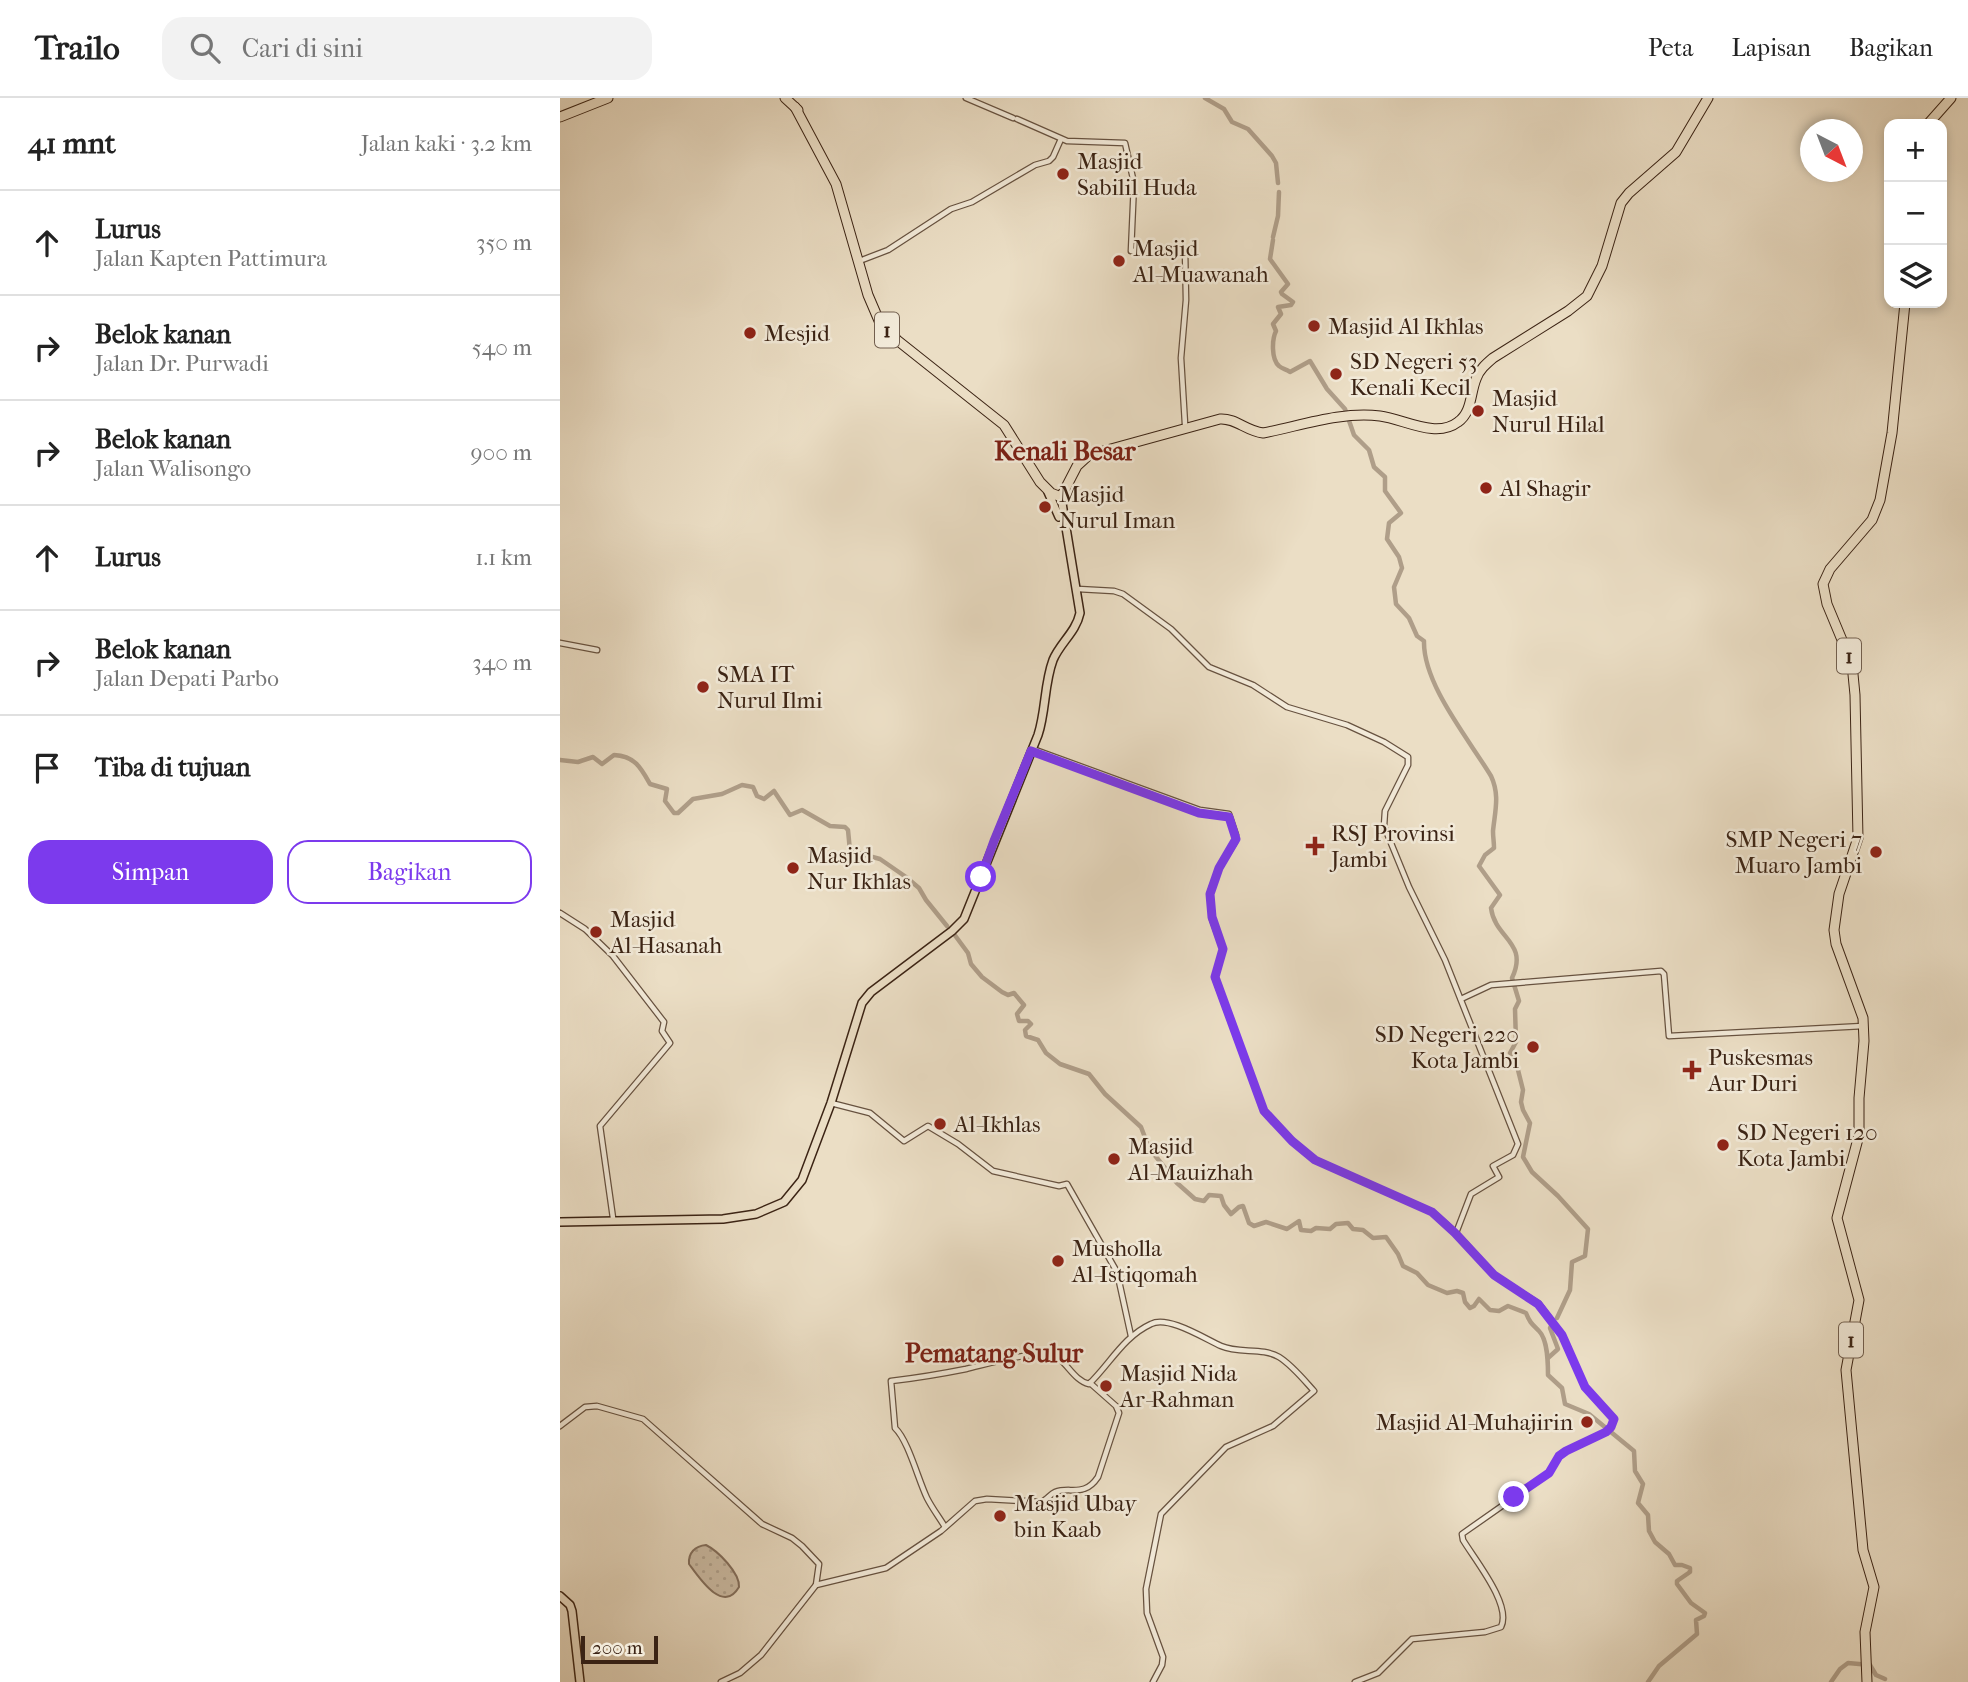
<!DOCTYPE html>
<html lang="id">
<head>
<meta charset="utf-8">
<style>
	:root { --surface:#fff; --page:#f2f2f2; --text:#222; --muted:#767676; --line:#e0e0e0; --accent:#7c3aed }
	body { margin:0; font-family:"IM FELL French Canon",serif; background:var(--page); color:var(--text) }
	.controls { position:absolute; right:21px; top:21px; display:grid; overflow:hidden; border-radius:14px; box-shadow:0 4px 10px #0003 }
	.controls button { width:63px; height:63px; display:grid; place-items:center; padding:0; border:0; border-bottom:2px solid var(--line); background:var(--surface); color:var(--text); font:35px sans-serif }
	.compass { position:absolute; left:1240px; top:21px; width:63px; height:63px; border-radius:50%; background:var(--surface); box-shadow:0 4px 10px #0003; rotate:138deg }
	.scale { position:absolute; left:21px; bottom:18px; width:77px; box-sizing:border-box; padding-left:7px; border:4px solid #3b2314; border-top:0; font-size:19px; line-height:24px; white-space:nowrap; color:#3b2314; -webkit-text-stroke:5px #f2ead9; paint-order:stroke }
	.stop { position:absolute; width:21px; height:21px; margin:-16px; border:5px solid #7c3aed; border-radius:50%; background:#fff }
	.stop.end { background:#7c3aed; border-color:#fff; box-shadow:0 2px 7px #0008 }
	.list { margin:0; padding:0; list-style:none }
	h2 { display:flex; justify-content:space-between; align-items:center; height:91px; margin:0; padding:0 28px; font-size:30px }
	h2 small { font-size:23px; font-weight:400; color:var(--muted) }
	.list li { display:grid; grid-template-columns:46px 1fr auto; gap:21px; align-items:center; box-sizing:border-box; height:105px; padding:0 28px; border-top:2px solid var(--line) }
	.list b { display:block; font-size:26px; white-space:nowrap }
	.list p { margin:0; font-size:23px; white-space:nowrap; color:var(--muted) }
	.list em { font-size:23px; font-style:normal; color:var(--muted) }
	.actions { display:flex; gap:14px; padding:21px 28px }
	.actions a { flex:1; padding:16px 0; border:2px solid var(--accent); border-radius:21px; text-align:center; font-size:24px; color:var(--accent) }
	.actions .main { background:var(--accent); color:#fff }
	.icon { flex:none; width:38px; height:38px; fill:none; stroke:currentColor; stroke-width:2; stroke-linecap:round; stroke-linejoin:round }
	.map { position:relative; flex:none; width:1408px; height:1584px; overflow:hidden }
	header { display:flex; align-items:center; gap:42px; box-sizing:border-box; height:98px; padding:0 35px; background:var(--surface); border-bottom:2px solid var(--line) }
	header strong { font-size:33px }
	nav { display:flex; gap:38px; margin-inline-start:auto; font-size:24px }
	.search { width:490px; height:63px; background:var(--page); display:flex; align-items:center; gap:18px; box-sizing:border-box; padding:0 24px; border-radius:21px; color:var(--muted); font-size:26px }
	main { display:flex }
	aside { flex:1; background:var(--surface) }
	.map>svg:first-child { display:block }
</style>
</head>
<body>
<header>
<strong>Trailo</strong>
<div class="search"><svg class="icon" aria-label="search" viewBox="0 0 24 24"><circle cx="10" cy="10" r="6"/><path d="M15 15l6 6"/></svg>Cari di sini</div>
<nav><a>Peta</a><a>Lapisan</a><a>Bagikan</a></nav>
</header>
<main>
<aside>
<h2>41 mnt<small>Jalan kaki · 3.2 km</small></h2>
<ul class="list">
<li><svg class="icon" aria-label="ahead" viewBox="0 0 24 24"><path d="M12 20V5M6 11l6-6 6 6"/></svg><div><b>Lurus</b><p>Jalan Kapten Pattimura</p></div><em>350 m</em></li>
<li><svg class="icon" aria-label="right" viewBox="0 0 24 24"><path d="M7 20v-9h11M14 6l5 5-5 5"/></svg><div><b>Belok kanan</b><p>Jalan Dr. Purwadi</p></div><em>540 m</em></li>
<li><svg class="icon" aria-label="right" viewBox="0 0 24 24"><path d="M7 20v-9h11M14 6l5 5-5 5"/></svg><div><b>Belok kanan</b><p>Jalan Walisongo</p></div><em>900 m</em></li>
<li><svg class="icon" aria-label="ahead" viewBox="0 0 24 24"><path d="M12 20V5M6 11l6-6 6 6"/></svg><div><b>Lurus</b></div><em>1.1 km</em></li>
<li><svg class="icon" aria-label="right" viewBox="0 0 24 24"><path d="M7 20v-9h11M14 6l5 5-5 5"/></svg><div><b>Belok kanan</b><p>Jalan Depati Parbo</p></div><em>340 m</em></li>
<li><svg class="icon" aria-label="arrive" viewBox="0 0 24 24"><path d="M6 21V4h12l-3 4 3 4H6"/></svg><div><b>Tiba di tujuan</b></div></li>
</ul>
<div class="actions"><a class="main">Simpan</a><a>Bagikan</a></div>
</aside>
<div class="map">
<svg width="1408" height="1584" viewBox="0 0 1408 1584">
	<defs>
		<pattern id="grass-dots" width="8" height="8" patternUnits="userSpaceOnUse" patternTransform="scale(1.75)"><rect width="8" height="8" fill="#cdbea7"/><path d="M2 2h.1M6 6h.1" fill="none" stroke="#b1a38f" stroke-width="1.8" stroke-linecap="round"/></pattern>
	</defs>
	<rect width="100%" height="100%" fill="#ebdec5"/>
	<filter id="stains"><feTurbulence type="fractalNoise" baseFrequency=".00286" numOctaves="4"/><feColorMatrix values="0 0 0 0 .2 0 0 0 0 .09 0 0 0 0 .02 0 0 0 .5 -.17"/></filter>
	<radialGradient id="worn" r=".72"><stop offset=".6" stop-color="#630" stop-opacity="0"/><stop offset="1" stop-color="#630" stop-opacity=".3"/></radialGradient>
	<path fill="url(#grass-dots)" stroke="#84705e" stroke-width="2" d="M146 1447C158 1453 180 1475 179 1489 163 1516 140 1481 129 1466 128 1455 135 1448 146 1447Z"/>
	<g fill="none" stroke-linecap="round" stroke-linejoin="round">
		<g stroke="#af9e89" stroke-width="4.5">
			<polyline points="645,0 664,11 672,24 688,31 712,58 716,65 718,85"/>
			<polyline points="713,139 718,118 719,94"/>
			<path d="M713 142 710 161 728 186 721 194 722 196 733 204 731 207 718 209 721 216 713 226 716 233C712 241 711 261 719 268 722 271 726 271 730 274L750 263 767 291 785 311 794 337 809 352 814 369 825 379V393L841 415 829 425 827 441 839 459 842 470 834 489 836 506 849 520 857 538 864 543C863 586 908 640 931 678 940 697 935 713 933 733 933 739 934 744 934 750L925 757 919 768 940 797 931 810C935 841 969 844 952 880L959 903 955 911 956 944 950 955 956 964 963 992 961 1004 963 1012 970 1025 963 1059 972 1074 998 1098 1028 1131 1025 1158 1012 1164 1010 1192 997 1220"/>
			<path d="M0 662 18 664 33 659 42 666 54 657C75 658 81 670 90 686L107 691 105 703 114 715H118L133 701 162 696 182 687 193 689 197 698 204 701 214 693 230 717 242 712 270 728 285 729 288 732 290 753 320 761 346 779 359 790 366 802 387 828"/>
			<path d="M394 836 408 855 411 866 422 879 442 894 448 897 454 895 464 907 457 916 459 923H468L471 926 465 932 466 938 478 942 486 955 500 966 529 976 545 996 581 1029 589 1050 617 1085 635 1101 644 1103 649 1097 661 1098 664 1107 671 1116 679 1109 683 1108 689 1125 694 1128 706 1124 727 1131 739 1123 741 1132 751 1133 756 1130 770 1131 776 1126 788 1125 793 1131 803 1132 813 1140 826 1139 838 1156 843 1168 857 1175 868 1187 887 1195 897 1193 903 1195 905 1204 910 1210 914 1208 919 1201 930 1212 939 1213 948 1208 966 1215C970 1225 972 1226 979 1233 988 1242 988 1265 988 1277L1002 1290 1005 1306 1029 1316 1074 1353 1075 1373 1083 1386 1078 1405 1088 1417 1089 1433 1095 1444 1109 1456 1115 1467H1122L1130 1470V1474L1117 1483V1486L1131 1505 1145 1515 1144 1518 1136 1522 1137 1536 1099 1568 1088 1584"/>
			<polyline points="988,1260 998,1251 990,1230 992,1226"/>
			<polyline points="1271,1584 1280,1571 1288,1565 1310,1567 1316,1577 1325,1581"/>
		</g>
		<defs>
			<g id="minor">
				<polyline points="406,0 453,20"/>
				<polyline points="457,21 507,43 565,45 574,85 571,153 625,151 626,202 621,260 625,326"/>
				<polyline points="302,162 328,152 391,111 412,104 475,67 489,63 493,59 501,41"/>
				<polyline points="518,491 554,493 563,496 611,531 649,569 693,587 727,609 787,627 824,644 848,659 848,667 825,713 824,728 849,789 885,862 958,1046 953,1057 933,1068 939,1079 911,1096 896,1135"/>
				<polyline points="0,545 37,552"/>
				<path d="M473 651 640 712 669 716 676 737 675 744 659 770 650 795 652 821 663 851 655 880 704 1013 732 1043 755 1062 872 1114 896 1135 934 1177 979 1206 1002 1237 1025 1289 1054 1321 1051 1329 1046 1334 1006 1353 999 1358 989 1375 902 1436 903 1442C915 1462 952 1507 941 1529L925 1534 852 1541 818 1575 795 1584"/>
				<polyline points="0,815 25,831 53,858 104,924 102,933 110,945 40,1028 53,1120"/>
				<polyline points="901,901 931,887 1101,873 1104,876 1109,938 1303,928"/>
				<polyline points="271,1005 310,1015 344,1043 368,1028 398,1046 433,1073 499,1088 507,1086 557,1174 571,1238"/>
				<polyline points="0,1328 25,1309 37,1308 83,1321 202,1426 232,1440 242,1448 259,1466 256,1487"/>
				<path d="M385 1429C379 1419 372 1410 367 1400 358 1381 348 1342 335 1330L331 1283C357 1280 381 1276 406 1271 431 1265 467 1254 491 1257 505 1259 512 1282 529 1286 550 1266 563 1239 591 1226 608 1217 645 1241 661 1248 679 1256 702 1249 719 1259 732 1267 744 1282 754 1293L713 1328 666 1349 601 1416 586 1491 587 1515 603 1559 602 1567 593 1584"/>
				<path d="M161 1584 180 1575 201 1557 256 1487 326 1470 381 1433 415 1403 427 1401 481 1404C487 1402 490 1396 495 1394 510 1388 524 1400 538 1379L559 1315 556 1308 530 1285"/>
			</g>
			<g id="major">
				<polyline points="488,394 499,419"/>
				<path d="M0 1124 163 1121 196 1116 224 1104 242 1082 271 1005 302 905 311 894 392 833 404 821 478 637C486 613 484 586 493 562 500 545 516 534 520 515L501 399"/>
				<polyline points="0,1498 10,1507 12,1513 20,1584"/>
			</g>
			<g id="highway">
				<polyline points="225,0 238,12"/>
				<path d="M235 9 276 86 308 197 320 225 337 242 444 327 480 384 491 395 501 399 517 368 529 357 660 321C676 320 686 333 703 335 740 328 781 313 820 318 844 321 876 341 898 324 912 314 910 296 916 281 919 272 926 266 933 260L1008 213 1027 198 1042 168 1061 105 1069 95 1116 54 1148 0"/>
				<polyline points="0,19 48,0"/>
				<polyline points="1368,26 1391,0"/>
				<polyline points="1307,1584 1305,1534 1314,1489 1303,1452 1286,1272 1299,1202 1277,1120 1299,1037 1299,1000 1304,943 1303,920 1276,846 1274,832 1279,796 1298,740 1295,597 1292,566 1267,506 1263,486 1270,471 1312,422 1320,402 1332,335 1345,205"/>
			</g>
		</defs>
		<use href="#minor" stroke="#675240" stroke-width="7"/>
		<use href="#major" stroke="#3b2314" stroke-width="10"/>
		<use href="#highway" stroke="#3b2314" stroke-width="11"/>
		<use href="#minor" stroke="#f2ead9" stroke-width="4.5"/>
		<use href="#major" stroke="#ebdec5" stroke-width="7"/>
		<use href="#highway" stroke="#ebdec5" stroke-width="9"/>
	</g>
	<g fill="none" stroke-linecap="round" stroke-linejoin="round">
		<polyline stroke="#7c3aed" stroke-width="9" points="421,779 434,743 471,653 639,715 669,719 676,741 659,770 650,796 652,819 663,851 655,879 704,1013 732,1043 755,1062 872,1114 895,1135 934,1177 978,1206 1002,1237 1025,1289 1054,1321 1051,1329 1046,1334 1006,1353 999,1358 989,1375 954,1399"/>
	</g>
	<g fill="#8f2418" stroke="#f2ead9" stroke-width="2.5">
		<circle cx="503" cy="76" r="7"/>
		<circle cx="559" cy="163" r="7"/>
		<circle cx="754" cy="228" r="7"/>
		<circle cx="190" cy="235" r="7"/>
		<circle cx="776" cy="276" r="7"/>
		<circle cx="918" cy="313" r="7"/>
		<circle cx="926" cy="390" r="7"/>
		<circle cx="485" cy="409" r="7"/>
		<circle cx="143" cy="589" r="7"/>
		<path d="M751.5 737.5h7v7h7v7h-7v7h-7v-7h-7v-7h7z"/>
		<circle cx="1316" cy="754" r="7"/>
		<circle cx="233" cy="770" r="7"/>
		<circle cx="36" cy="834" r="7"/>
		<circle cx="973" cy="949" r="7"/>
		<path d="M1128.5 961.5h7v7h7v7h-7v7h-7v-7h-7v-7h7z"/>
		<circle cx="380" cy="1026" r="7"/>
		<circle cx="1163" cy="1047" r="7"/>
		<circle cx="554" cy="1061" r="7"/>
		<circle cx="498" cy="1163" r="7"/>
		<circle cx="546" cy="1288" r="7"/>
		<circle cx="1027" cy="1324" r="7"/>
		<circle cx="440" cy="1418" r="7"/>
	</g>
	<g text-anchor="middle" stroke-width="5" stroke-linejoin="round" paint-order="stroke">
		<g fill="#f2ead9" stroke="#725f4f" stroke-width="2">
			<rect x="315" y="214.5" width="24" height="35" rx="5"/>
			<rect x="1277" y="540.5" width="24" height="35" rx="5"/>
			<rect x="1279" y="1224.5" width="24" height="35" rx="5"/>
		</g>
		<g font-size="21" font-weight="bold" fill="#3b2314">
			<text x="327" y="239">1</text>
			<text x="1289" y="565">1</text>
			<text x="1291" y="1249">1</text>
		</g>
		<g font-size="23" fill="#3b2314" stroke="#f2ead9" text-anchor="start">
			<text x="517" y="71">Masjid<tspan x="517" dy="26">Sabilil Huda</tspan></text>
			<text x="573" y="158">Masjid<tspan x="573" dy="26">Al-Muawanah</tspan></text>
			<text x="768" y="236">Masjid Al Ikhlas</text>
			<text x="204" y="243">Mesjid</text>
			<text x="790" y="271">SD Negeri 53<tspan x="790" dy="26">Kenali Kecil</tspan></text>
			<text x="932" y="308">Masjid<tspan x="932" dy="26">Nurul Hilal</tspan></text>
			<text x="940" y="398">Al Shagir</text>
			<text x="499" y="404">Masjid<tspan x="499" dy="26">Nurul Iman</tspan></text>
			<text x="157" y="584">SMA IT<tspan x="157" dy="26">Nurul Ilmi</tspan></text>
			<text x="771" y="743">RSJ Provinsi<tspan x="771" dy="26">Jambi</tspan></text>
			<text x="1302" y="749" text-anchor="end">SMP Negeri 7<tspan x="1302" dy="26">Muaro Jambi</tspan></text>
			<text x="247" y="765">Masjid<tspan x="247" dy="26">Nur Ikhlas</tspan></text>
			<text x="50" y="829">Masjid<tspan x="50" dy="26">Al-Hasanah</tspan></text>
			<text x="959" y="944" text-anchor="end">SD Negeri 220<tspan x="959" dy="26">Kota Jambi</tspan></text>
			<text x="1148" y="967">Puskesmas<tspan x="1148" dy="26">Aur Duri</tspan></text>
			<text x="394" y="1034">Al-Ikhlas</text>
			<text x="1177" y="1042">SD Negeri 120<tspan x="1177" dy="26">Kota Jambi</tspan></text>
			<text x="568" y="1056">Masjid<tspan x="568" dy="26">Al-Mauizhah</tspan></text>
			<text x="512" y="1158">Musholla<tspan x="512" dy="26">Al-Istiqomah</tspan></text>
			<text x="560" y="1283">Masjid Nida<tspan x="560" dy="26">Ar-Rahman</tspan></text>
			<text x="1013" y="1332" text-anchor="end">Masjid Al-Muhajirin</text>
			<text x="454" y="1413">Masjid Ubay<tspan x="454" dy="26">bin Kaab</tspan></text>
		</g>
		<g font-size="26" font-weight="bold" fill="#7a1f14" stroke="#f2ead9">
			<text x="505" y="362">Kenali Besar</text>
			<text x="434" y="1264">Pematang Sulur</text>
		</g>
	</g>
	<rect width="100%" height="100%" filter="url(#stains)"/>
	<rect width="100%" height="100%" fill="url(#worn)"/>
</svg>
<div class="controls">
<button>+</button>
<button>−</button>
<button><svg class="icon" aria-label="layers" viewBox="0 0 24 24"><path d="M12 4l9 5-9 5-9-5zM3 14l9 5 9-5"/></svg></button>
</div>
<svg class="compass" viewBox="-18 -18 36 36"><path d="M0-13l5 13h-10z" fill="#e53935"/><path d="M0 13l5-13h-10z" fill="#767676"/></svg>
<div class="scale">200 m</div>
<div class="stop" style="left:421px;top:779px"></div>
<div class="stop end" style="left:954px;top:1399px"></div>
</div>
</main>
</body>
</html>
